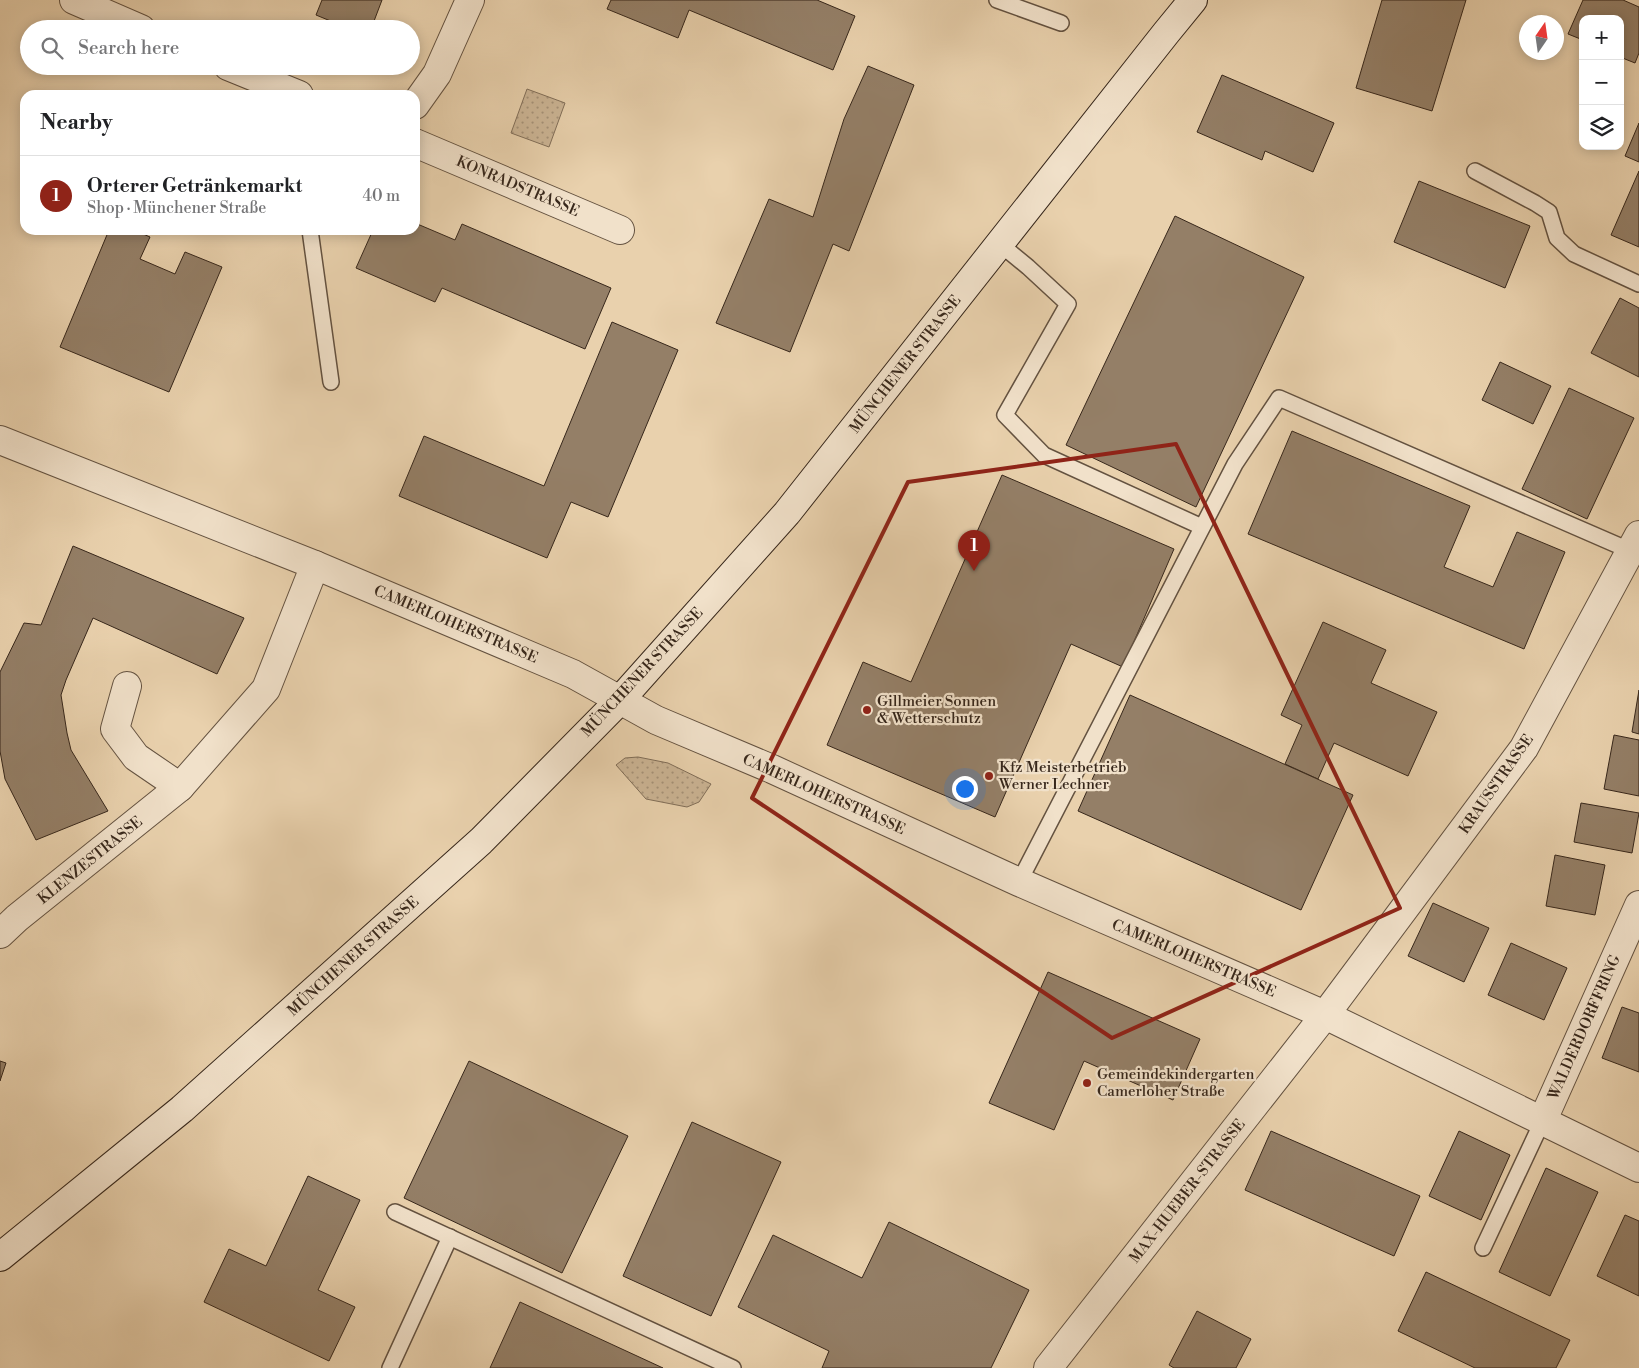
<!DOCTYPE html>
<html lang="en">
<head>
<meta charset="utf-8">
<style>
	:root { --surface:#fff; --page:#f2f2f2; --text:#202124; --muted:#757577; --line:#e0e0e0; --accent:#8f2418 }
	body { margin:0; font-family:"Libre Bodoni",serif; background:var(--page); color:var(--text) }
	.controls { position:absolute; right:15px; top:15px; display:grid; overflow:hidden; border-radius:10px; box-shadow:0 2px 12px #0003 }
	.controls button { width:45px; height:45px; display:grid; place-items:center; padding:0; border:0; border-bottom:1px solid var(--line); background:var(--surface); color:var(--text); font:25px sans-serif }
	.compass { position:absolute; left:1519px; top:15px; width:45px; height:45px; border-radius:50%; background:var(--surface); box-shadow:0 2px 12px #0003; rotate:13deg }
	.you { position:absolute; left:964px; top:788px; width:18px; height:18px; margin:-12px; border:4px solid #fff; border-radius:50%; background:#1a73e8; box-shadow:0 0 0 8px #1a73e833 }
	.badge { display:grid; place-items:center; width:32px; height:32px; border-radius:50%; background:var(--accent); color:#fff; font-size:16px; font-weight:700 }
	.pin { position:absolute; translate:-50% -41px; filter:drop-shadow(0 1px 2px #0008) }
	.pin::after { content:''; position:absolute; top:26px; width:18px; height:15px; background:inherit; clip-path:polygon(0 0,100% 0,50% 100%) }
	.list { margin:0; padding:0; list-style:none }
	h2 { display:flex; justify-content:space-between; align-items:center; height:65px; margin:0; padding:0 20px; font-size:21px }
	h2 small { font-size:16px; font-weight:400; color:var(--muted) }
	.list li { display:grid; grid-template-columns:32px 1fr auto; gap:15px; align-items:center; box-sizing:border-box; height:80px; padding:0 20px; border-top:1px solid var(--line) }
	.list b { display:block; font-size:19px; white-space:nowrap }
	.list p { margin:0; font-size:16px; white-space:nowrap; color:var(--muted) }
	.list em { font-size:16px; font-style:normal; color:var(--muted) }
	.icon { flex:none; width:28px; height:28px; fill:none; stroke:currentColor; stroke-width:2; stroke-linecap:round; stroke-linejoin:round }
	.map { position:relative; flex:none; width:1639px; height:1368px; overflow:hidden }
	.search { position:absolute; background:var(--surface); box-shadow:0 2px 12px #0003; left:20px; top:20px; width:400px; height:55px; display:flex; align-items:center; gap:12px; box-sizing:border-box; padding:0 18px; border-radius:28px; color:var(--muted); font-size:19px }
	.panel { position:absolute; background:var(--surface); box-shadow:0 2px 12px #0003; left:20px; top:90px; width:400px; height:145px; border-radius:15px }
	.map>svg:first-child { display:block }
</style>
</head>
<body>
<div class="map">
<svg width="1639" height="1368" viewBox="0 0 1639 1368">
	<defs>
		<pattern id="green-dots" width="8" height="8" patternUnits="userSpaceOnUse" patternTransform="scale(1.25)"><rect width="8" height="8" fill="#cbb494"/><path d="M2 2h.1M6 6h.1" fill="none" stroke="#a69278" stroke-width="1.8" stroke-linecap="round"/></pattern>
	</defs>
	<rect width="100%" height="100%" fill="#e9d1ad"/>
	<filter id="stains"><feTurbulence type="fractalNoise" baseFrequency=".004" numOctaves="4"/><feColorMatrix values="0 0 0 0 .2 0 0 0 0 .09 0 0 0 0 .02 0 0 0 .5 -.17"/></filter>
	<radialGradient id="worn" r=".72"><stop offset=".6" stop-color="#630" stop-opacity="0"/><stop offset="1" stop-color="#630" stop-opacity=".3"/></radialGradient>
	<g fill="url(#green-dots)" stroke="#816e58">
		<polygon points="527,89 565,103 549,147 511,133"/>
		<polygon points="638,757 668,763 711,784 699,802 687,807 646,799 616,765 625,758"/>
	</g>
	<g fill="#947f67" stroke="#37271b">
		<polygon points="322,0 382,0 371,29 350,29 316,15"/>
		<polygon points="611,0 817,0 855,16 833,70 689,10 678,38 607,9"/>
		<polygon points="1382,0 1466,0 1432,111 1356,88"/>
		<polygon points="1583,0 1623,0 1639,7 1639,53 1635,63 1620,57 1620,19 1583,19 1583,40 1568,34"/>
		<polygon points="868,66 914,85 849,251 833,244 790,352 716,323 769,199 813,217 844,119"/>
		<polygon points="1222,75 1334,123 1313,172 1265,151 1262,160 1197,132"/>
		<polygon points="1639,123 1639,162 1625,156"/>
		<polygon points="1639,171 1639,247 1611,235"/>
		<polygon points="1419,181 1530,226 1505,288 1394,242"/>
		<polygon points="1175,216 1304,277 1196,507 1066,445"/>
		<polygon points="415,223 455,240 462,224 611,288 585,349 442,288 435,302 356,268 373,230 415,230"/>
		<polygon points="109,230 134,230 150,237 140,259 175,274 185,252 222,267 169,392 60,347"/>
		<polygon points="1620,298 1639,308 1639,377 1591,353"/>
		<polygon points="612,322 678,350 608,517 571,502 547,558 399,496 424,436 544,486"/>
		<polygon points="1500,362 1551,386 1533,424 1482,400"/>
		<polygon points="1569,388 1634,418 1587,519 1522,489"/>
		<polygon points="1292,431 1470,506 1444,567 1493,587 1517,532 1565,552 1524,649 1248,534"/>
		<polygon points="1002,475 1174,549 1123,667 1071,644 995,817 827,745 863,662 911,682"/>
		<polygon points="73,546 244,618 217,674 93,618 66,680 61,695 67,733 71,750 108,811 36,840 5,779 0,751 0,672 24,623 41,625"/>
		<polygon points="1323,622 1386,650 1371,683 1437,712 1408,776 1334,743 1318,779 1285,764 1302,725 1281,715"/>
		<polygon points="1639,690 1639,734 1632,732"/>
		<polygon points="1130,695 1353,795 1301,910 1078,811"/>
		<polygon points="1614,735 1639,740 1639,796 1604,789"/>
		<polygon points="1581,803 1639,813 1632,853 1574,842"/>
		<polygon points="1555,855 1605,865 1595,915 1546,906"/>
		<polygon points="1433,903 1489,928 1464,982 1408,956"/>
		<polygon points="1511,943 1567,968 1544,1020 1488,995"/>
		<polygon points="1048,972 1200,1039 1173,1100 1084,1061 1054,1130 989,1103"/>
		<polygon points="1622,1007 1639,1013 1639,1072 1602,1058"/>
		<polygon points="0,1061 6,1063 0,1081"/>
		<polygon points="469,1061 628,1136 562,1273 404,1198"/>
		<polygon points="692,1122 781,1162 711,1316 623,1276"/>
		<polygon points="1271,1131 1420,1196 1394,1256 1245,1190"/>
		<polygon points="1459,1131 1510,1155 1481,1220 1429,1196"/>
		<polygon points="1546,1168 1598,1192 1550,1296 1499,1272"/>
		<polygon points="308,1176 360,1200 318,1290 355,1307 329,1361 204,1302 229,1249 266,1266"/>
		<polygon points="1625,1215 1639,1221 1639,1296 1597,1276"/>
		<polygon points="889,1222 1029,1290 991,1368 822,1368 829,1351 738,1307 773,1235 862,1278"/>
		<polygon points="1426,1272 1570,1340 1556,1368 1475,1368 1398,1331"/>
		<polygon points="520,1302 663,1368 490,1368"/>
		<polygon points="1197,1311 1251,1339 1236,1368 1174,1368 1169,1365"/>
	</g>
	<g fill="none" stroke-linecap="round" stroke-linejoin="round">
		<defs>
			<g id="lane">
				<polyline points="997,0 1061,23"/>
				<polyline points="1475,171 1535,203 1549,212 1557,238 1574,254 1639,284"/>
				<polyline points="310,230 331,382"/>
				<polyline points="1000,244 1028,267 1068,304 1005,415 1044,455 1202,527"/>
				<polyline points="1019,882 1235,464 1279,398 1631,551"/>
				<polyline points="395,1212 733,1368"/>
				<polyline points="1483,1248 1542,1122"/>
				<polyline points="390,1368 450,1237"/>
			</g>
			<g id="street">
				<polyline points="74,0 141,29"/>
				<polyline points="228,66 299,95"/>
				<polyline points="415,105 437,74 470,0"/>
				<polyline points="415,143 620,230"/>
				<polyline points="0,440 315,565 573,674 656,720 772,769 1019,882 1325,1015 1639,1168"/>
				<polyline points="127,686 115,729 136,757 180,787 266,689 315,565"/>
				<polyline points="0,934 17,918 180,787"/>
				<polyline points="1542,1122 1639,905"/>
				<polyline points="1048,1368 1325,1015 1524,748 1639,535"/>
			</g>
			<polyline id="secondary" points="0,1257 182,1109 481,841 620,700 787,513 1166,33 1193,0"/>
		</defs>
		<use href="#lane" stroke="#645240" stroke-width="18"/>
		<use href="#street" stroke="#645240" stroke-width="30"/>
		<use href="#secondary" stroke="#37271b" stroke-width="30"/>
		<use href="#lane" stroke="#f1e1ca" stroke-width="15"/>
		<use href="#street" stroke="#f1e1ca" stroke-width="28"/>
		<use href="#secondary" stroke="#f1e1ca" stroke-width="28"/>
	</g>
	<path fill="none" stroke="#8f2418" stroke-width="4" stroke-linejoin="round" d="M1176 444 1400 908 1112 1038 752 798 908 482Z"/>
	<g fill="#8f2418" stroke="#f1e1ca" stroke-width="2">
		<circle cx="867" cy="710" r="5"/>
		<circle cx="989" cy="776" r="5"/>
		<circle cx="1087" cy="1083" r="5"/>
	</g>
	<g text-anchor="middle" stroke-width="4.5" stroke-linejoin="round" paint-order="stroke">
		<g font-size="15" fill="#37271b" stroke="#f1e1ca">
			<text transform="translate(518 186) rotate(23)" y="5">KONRADSTRASSE</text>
			<text transform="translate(905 364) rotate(-52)" y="5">MÜNCHENER STRASSE</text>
			<text transform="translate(456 624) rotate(23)" y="5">CAMERLOHERSTRASSE</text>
			<text transform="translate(642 672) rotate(-47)" y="5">MÜNCHENER STRASSE</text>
			<text transform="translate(1496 784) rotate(-55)" y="5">KRAUSSTRASSE</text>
			<text transform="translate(824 794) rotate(24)" y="5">CAMERLOHERSTRASSE</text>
			<text transform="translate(90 860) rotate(-39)" y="5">KLENZESTRASSE</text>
			<text transform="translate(353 956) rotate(-42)" y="5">MÜNCHENER STRASSE</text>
			<text transform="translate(1194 958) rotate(23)" y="5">CAMERLOHERSTRASSE</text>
			<text transform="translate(1584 1027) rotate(-66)" y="5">WALDERDORFFRING</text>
			<text transform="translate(1187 1191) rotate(-52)" y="5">MAX-HUEBER-STRASSE</text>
		</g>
		<g font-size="15" fill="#37271b" stroke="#f1e1ca" text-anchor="start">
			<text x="877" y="706">Gillmeier Sonnen<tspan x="877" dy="17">&amp; Wetterschutz</tspan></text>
			<text x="999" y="772">Kfz Meisterbetrieb<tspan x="999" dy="17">Werner Lechner</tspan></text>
			<text x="1097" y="1079">Gemeindekindergarten<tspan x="1097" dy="17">Camerloher Straße</tspan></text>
		</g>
	</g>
	<rect width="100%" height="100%" filter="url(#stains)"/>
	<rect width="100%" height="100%" fill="url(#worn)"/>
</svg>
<div class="controls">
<button>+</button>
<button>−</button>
<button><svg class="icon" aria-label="layers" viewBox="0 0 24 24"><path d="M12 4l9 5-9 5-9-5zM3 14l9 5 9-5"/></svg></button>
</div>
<svg class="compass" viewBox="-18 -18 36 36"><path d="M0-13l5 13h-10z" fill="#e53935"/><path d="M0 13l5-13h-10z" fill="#757577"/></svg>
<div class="you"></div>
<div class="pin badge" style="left:974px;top:571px">1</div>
<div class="search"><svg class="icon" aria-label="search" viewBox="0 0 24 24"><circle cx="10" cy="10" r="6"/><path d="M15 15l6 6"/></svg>Search here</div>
<section class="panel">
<h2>Nearby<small></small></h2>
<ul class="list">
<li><span class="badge">1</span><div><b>Orterer Getränkemarkt</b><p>Shop · Münchener Straße</p></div><em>40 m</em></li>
</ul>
</section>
</div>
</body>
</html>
